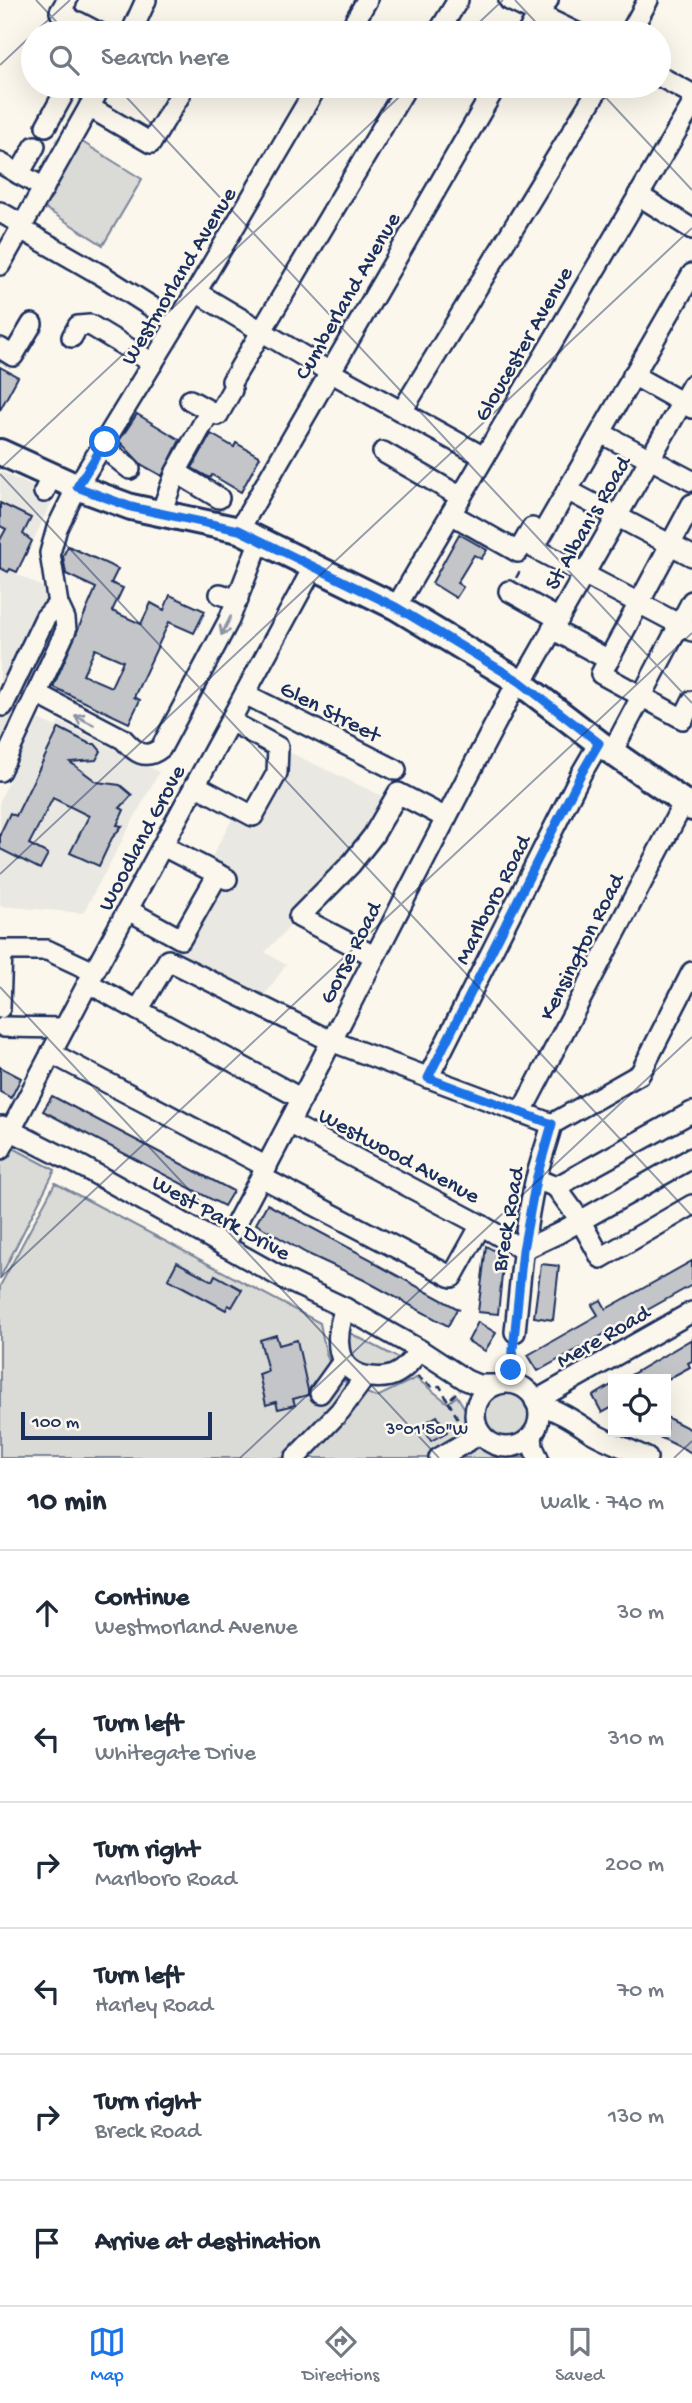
<!DOCTYPE html>
<html lang="en">
<head>
<meta charset="utf-8">
<style>
	:root { --surface:#fff; --page:#f6f6f7; --text:#1f2937; --muted:#747a83; --line:#e0e1e3; --accent:#1a73e8 }
	body { margin:0; font-family:"Gochi Hand",sans-serif; background:var(--page); color:var(--text) }
	.controls { position:absolute; right:21px; bottom:21px; display:grid; overflow:hidden; border-radius:0px; box-shadow:0 7px 28px #0002 }
	.controls button { width:63px; height:63px; display:grid; place-items:center; padding:0; border:0; border-bottom:2px solid var(--line); background:var(--surface); color:var(--text); font:35px sans-serif }
	.scale { position:absolute; left:21px; bottom:18px; width:191px; box-sizing:border-box; padding-left:7px; border:4px solid #1b2f5e; border-top:0; font-size:19px; line-height:24px; white-space:nowrap; color:#1b2f5e; -webkit-text-stroke:5px #fbf7ec; paint-order:stroke }
	.stop { position:absolute; width:21px; height:21px; margin:-16px; border:5px solid #1a73e8; border-radius:50%; background:#fff }
	.stop.end { background:#1a73e8; border-color:#fff; box-shadow:0 2px 7px #0008 }
	.list { margin:0; padding:0; list-style:none }
	h2 { display:flex; justify-content:space-between; align-items:center; height:91px; margin:0; padding:0 28px; font-size:30px }
	h2 small { font-size:23px; font-weight:400; color:var(--muted) }
	.list li { display:grid; grid-template-columns:46px 1fr auto; gap:21px; align-items:center; box-sizing:border-box; height:126px; padding:0 28px; border-top:2px solid var(--line) }
	.list b { display:block; font-size:26px; white-space:nowrap }
	.list p { margin:0; font-size:23px; white-space:nowrap; color:var(--muted) }
	.list em { font-size:23px; font-style:normal; color:var(--muted) }
	.icon { flex:none; width:38px; height:38px; fill:none; stroke:currentColor; stroke-width:2; stroke-linecap:round; stroke-linejoin:round }
	.map { position:relative; flex:none; width:692px; height:1458px; overflow:hidden }
	.search { position:absolute; background:var(--surface); box-shadow:0 7px 28px #0002; left:21px; right:21px; top:21px; height:77px; display:flex; align-items:center; gap:18px; box-sizing:border-box; padding:0 24px; border-radius:38px; color:var(--muted); font-size:26px }
	.sheet { height:847px; background:var(--surface) }
	nav { display:flex; justify-content:space-around; align-items:center; box-sizing:border-box; height:98px; border-top:2px solid var(--line); background:var(--surface); font-size:19px; color:var(--muted) }
	nav a { display:grid; justify-items:center; gap:4px }
	nav .on { color:var(--accent) }
	.map>svg:first-child { display:block }
</style>
</head>
<body>
<div class="map">
<svg width="692" height="1458" viewBox="0 0 692 1458">
	<rect width="100%" height="100%" fill="#fbf7ec"/>
	<filter id="ink" filterUnits="userSpaceOnUse"><feTurbulence type="fractalNoise" baseFrequency=".0143" numOctaves="2"/><feDisplacementMap in="SourceGraphic" scale="14" xChannelSelector="R" yChannelSelector="G"/><feConvolveMatrix kernelMatrix="1 2 1 2 8 2 1 2 1" color-interpolation-filters="sRGB"/></filter>
	<g filter="url(#ink)">
		<g fill="#eae8e2">
			<polygon points="0,471 54,497 17,574 48,590 60,628 0,751"/>
			<polygon points="38,719 56,727 59,721 159,772 83,913 0,906 0,800"/>
			<polygon points="278,747 393,801 351,864 265,952 286,965 257,1006 168,960 217,875 206,868 238,808 252,816"/>
		</g>
		<g fill="#dadad7" stroke="#7a849a" stroke-width="2">
			<polygon points="79,140 142,179 103,245 43,207"/>
			<polygon points="0,1141 55,1170 0,1278"/>
			<path d="M55 1183 320 1323C329 1370 329 1379 377 1397L416 1378 448 1403 457 1396 465 1409 480 1444 496 1449 528 1446 530 1458H0V1286Z"/>
			<path d="M346 1331 402 1360C387 1371 357 1377 349 1354 346 1347 347 1338 346 1331Z"/>
			<circle cx="506" cy="1414" r="27"/>
		</g>
		<g fill="#c3c5c9" stroke="#1b2f5e" stroke-width="2" fill-rule="evenodd">
			<polygon points="0,367 18,377 0,410"/>
			<polygon points="137,414 180,440 162,476 142,465 119,441"/>
			<polygon points="211,434 234,447 236,443 260,457 241,492 212,475 210,478 192,468"/>
			<polygon points="0,503 31,518 23,534 32,541 17,572 10,569 8,572 0,568 0,540 6,529 0,526"/>
			<polygon points="459,534 487,550 481,559 474,555 457,583 463,587 456,598 432,583"/>
			<path d="M68 546 118 569 111 583 123 588 112 611 141 624 151 603 164 610 170 595 205 611 194 633 169 622 134 697 140 700 129 723 53 687 96 588 66 574 63 556ZM95 649 123 661 111 687 83 675Z"/>
			<polygon points="59,728 90,744 95,744 101,751 96,760 70,762 97,782 120,785 132,795 120,808 124,810 117,825 122,826 112,838 99,866 70,853 89,816 53,798 29,844 48,854 40,869 0,849 0,834 10,813 16,816"/>
			<polygon points="0,1067 21,1078 11,1098 0,1092"/>
			<polygon points="52,1096 233,1191 224,1206 43,1111"/>
			<polygon points="267,1204 374,1261 374,1263 460,1310 457,1309 448,1326 364,1280 306,1253 256,1224"/>
			<polygon points="486,1246 504,1256 498,1314 478,1312"/>
			<polygon points="692,1261 692,1285 538,1371 528,1355 598,1315 592,1305 601,1300 606,1309"/>
			<polygon points="177,1262 212,1281 215,1275 242,1290 232,1307 228,1305 226,1310 168,1279"/>
			<polygon points="541,1264 559,1266 553,1320 534,1317"/>
			<polygon points="478,1322 496,1333 485,1351 468,1341"/>
			<polygon points="276,1335 279,1345 297,1340 308,1390 308,1395 293,1399 295,1405 278,1409 276,1402 266,1405 259,1374 268,1371 260,1340"/>
			<polygon points="692,1339 692,1361 688,1363 690,1367 668,1379 624,1379"/>
			<polygon points="613,1384 613,1407 602,1413 593,1396"/>
			<polygon points="437,1416 447,1432 431,1441 422,1425"/>
			<polygon points="666,1417 692,1430 692,1453 649,1432 666,1432"/>
		</g>
		<g fill="none" stroke-linecap="round" stroke-linejoin="round">
			<defs>
				<g id="minor">
					<polyline points="67,0 60,12 68,16"/>
					<polyline points="509,0 577,33"/>
					<polyline points="78,22 99,33"/>
					<polyline points="131,33 146,0"/>
					<polyline points="348,33 367,0"/>
					<polyline points="438,33 458,0"/>
					<polyline points="527,33 548,0"/>
					<polyline points="630,33 648,0"/>
					<polyline points="659,76 692,94"/>
					<polyline points="89,107 151,143 180,95"/>
					<polyline points="46,126 68,86"/>
					<polyline points="0,163 44,188"/>
					<polyline points="19,174 35,146"/>
					<polyline points="638,195 692,229"/>
					<polyline points="0,212 23,225"/>
					<polyline points="21,229 103,276 177,323"/>
					<polyline points="0,265 101,86"/>
					<polyline points="692,274 534,548 692,631"/>
					<polyline points="196,292 330,372 484,457"/>
					<polyline points="72,337 78,326 90,325 153,363"/>
					<polyline points="0,348 13,356 32,324"/>
					<polyline points="633,375 692,408"/>
					<polyline points="232,381 407,86"/>
					<polyline points="210,411 218,415 232,390"/>
					<polyline points="402,411 600,86"/>
					<polyline points="601,433 692,481"/>
					<polyline points="105,442 115,457 130,469"/>
					<polyline points="383,452 461,497"/>
					<polyline points="176,472 219,498"/>
					<polyline points="567,490 692,556"/>
					<polyline points="44,492 52,475"/>
					<polyline points="692,504 601,674 683,719 692,701"/>
					<polyline points="161,513 176,472 210,411 190,400"/>
					<polyline points="451,514 518,552 532,528"/>
					<polyline points="239,530 496,86"/>
					<path d="M260 540 229 620 161 748C145 761 135 752 123 739L41 696 39 688 66 630 65 619 58 604 50 553 57 528 77 487 196 292 317 86"/>
					<polyline points="509,591 559,619"/>
					<polyline points="220,594 238,600"/>
					<polyline points="396,607 692,105"/>
					<polyline points="552,629 609,660"/>
					<polyline points="522,683 692,385"/>
					<polyline points="245,694 396,770"/>
					<polyline points="3,706 45,618 58,604"/>
					<polyline points="612,752 692,601"/>
					<polyline points="0,771 39,688"/>
					<polyline points="195,785 253,816 277,773 278,747 230,721"/>
					<polyline points="163,846 227,879"/>
					<polyline points="128,910 181,939 218,874"/>
					<polyline points="0,950 47,950 94,972"/>
					<polyline points="374,956 299,917 351,864 373,836 398,793 446,818"/>
					<polyline points="88,983 302,1099"/>
					<polyline points="0,1008 2,950"/>
					<polyline points="138,1010 168,960 331,1041 552,1124"/>
					<polyline points="4,1027 64,1028"/>
					<polyline points="51,1053 267,1167"/>
					<polyline points="428,1078 581,774 599,743"/>
					<polyline points="521,1113 684,802"/>
					<polyline points="291,1124 481,1225 523,1250"/>
					<polyline points="2,1126 83,1167 284,1279 345,1308 420,1350 466,1380 478,1385 495,1385"/>
					<polyline points="1,1149 88,983 313,568"/>
					<polyline points="261,1177 452,1277 481,1225"/>
					<polyline points="536,1179 556,1187 580,1220 601,1258 692,1205"/>
					<polyline points="556,1187 692,1112"/>
					<path d="M224 1246C325 1059 418 868 518 681"/>
					<polyline points="523,1250 557,1234 692,1158"/>
					<path d="M345 1308C335 1336 332 1373 371 1377 380 1378 389 1378 397 1373 407 1368 413 1358 420 1350"/>
					<path d="M515 1332C520 1282 524 1231 535 1182 540 1162 547 1143 552 1124L640 1074 692 972"/>
					<circle cx="507" cy="1415" r="32"/>
					<polyline points="320,1393 343,1361"/>
					<polyline points="535,1401 692,1312"/>
					<path d="M537 1404C558 1410 573 1420 591 1432 608 1442 629 1449 647 1458"/>
					<polyline points="532,1435 533,1447 538,1458"/>
					<polyline points="295,1458 340,1411 365,1377"/>
					<polyline points="439,1458 480,1434"/>
				</g>
				<polyline id="major" points="0,452 77,487 131,507 239,530 396,607 518,681 599,743 692,808"/>
			</defs>
			<use href="#minor" stroke="#1b2f5e" stroke-width="24"/>
			<use href="#major" stroke="#1b2f5e" stroke-width="30"/>
			<g stroke="#1b2f5e" stroke-width="2.5" stroke-dasharray="7 5" stroke-linecap="butt">
				<polyline points="516,578 521,569"/>
				<polyline points="501,1370 511,1371 514,1346"/>
				<polyline points="417,1376 432,1387 440,1386 448,1401"/>
				<polyline points="456,1393 448,1401 457,1417 459,1429"/>
			</g>
			<use href="#minor" stroke="#fbf7ec" stroke-width="19"/>
			<use href="#major" stroke="#fbf7ec" stroke-width="24"/>
		</g>
		<defs><path id="oneway-shaft" d="M-6 0H5M1.5-3L5.5 0L1.5 3" fill="none" stroke-width="1.6" stroke-linecap="round" stroke-linejoin="round" transform="scale(1.75)"/></defs>
		<g stroke="#8b93a5">
			<use href="#oneway-shaft" transform="translate(226 626) rotate(117)"/>
			<use href="#oneway-shaft" transform="translate(84 720) rotate(-153)"/>
		</g>
	</g>
	<g fill="none" stroke-linecap="round" stroke-linejoin="round" filter="url(#ink)">
		<polyline stroke="#1a73e8" stroke-width="9" points="105,442 77,487 131,507 239,530 396,607 519,681 599,743 581,774 428,1078 552,1124 536,1180 523,1250 511,1370"/>
	</g>
	<path fill="none" stroke="#1b2f5e" stroke-width="2" stroke-opacity="0.45" d="M36 0 67 33M515 0 546 33M34 33 70 0M468 33 503 0M0 65 33 34M116 86 692 703M595 86 692 190M0 469 411 86M0 474 692 1216M0 874 692 228M0 987 439 1458M0 1278 692 633M240 1458 692 1037M674 1458 692 1441"/>
	<g text-anchor="middle" stroke-width="5" stroke-linejoin="round" paint-order="stroke">
		<g font-size="23" fill="#1b2f5e" stroke="#fbf7ec">
			<text transform="translate(177 275) rotate(-59)" y="8">Westmorland Avenue</text>
			<text transform="translate(346 295) rotate(-60)" y="8">Cumberland Avenue</text>
			<text transform="translate(522 343) rotate(-60)" y="8">Gloucester Avenue</text>
			<text transform="translate(586 522) rotate(-60)" y="8">St Alban's Road</text>
			<text transform="translate(331 710) rotate(27)" y="8">Glen Street</text>
			<text transform="translate(140 837) rotate(-62)" y="8">Woodland Grove</text>
			<text transform="translate(491 899) rotate(-63)" y="8">Marlboro Road</text>
			<text transform="translate(580 946) rotate(-63)" y="8">Kensington Road</text>
			<text transform="translate(349 952) rotate(-63)" y="8">Gorse Road</text>
			<text transform="translate(400 1154) rotate(28)" y="8">Westwood Avenue</text>
			<text transform="translate(222 1216) rotate(29)" y="8">West Park Drive</text>
			<text transform="translate(506 1219) rotate(-80)" y="8">Breck Road</text>
			<text transform="translate(602 1335) rotate(-30)" y="8">Mere Road</text>
		</g>
	</g>
	<g font-size="18" text-anchor="middle" fill="#1b2f5e" stroke="#fbf7ec" stroke-width="5" stroke-linejoin="round" paint-order="stroke">
		<text x="427" y="1434">3°01'50"W</text>
	</g>
</svg>
<div class="controls">
<button><svg class="icon" aria-label="locate" viewBox="0 0 24 24"><circle cx="12" cy="12" r="6"/><path d="M12 2v4M12 18v4M2 12h4M18 12h4"/></svg></button>
</div>
<div class="scale">100 m</div>
<div class="stop" style="left:105px;top:442px"></div>
<div class="stop end" style="left:511px;top:1370px"></div>
<div class="search"><svg class="icon" aria-label="search" viewBox="0 0 24 24"><circle cx="10" cy="10" r="6"/><path d="M15 15l6 6"/></svg>Search here</div>
</div>
<section class="sheet">
<h2>10 min<small>Walk · 740 m</small></h2>
<ul class="list">
<li><svg class="icon" aria-label="ahead" viewBox="0 0 24 24"><path d="M12 20V5M6 11l6-6 6 6"/></svg><div><b>Continue</b><p>Westmorland Avenue</p></div><em>30 m</em></li>
<li><svg class="icon" aria-label="left" viewBox="0 0 24 24"><path d="M17 20v-9H6M10 6l-5 5 5 5"/></svg><div><b>Turn left</b><p>Whitegate Drive</p></div><em>310 m</em></li>
<li><svg class="icon" aria-label="right" viewBox="0 0 24 24"><path d="M7 20v-9h11M14 6l5 5-5 5"/></svg><div><b>Turn right</b><p>Marlboro Road</p></div><em>200 m</em></li>
<li><svg class="icon" aria-label="left" viewBox="0 0 24 24"><path d="M17 20v-9H6M10 6l-5 5 5 5"/></svg><div><b>Turn left</b><p>Harley Road</p></div><em>70 m</em></li>
<li><svg class="icon" aria-label="right" viewBox="0 0 24 24"><path d="M7 20v-9h11M14 6l5 5-5 5"/></svg><div><b>Turn right</b><p>Breck Road</p></div><em>130 m</em></li>
<li><svg class="icon" aria-label="arrive" viewBox="0 0 24 24"><path d="M6 21V4h12l-3 4 3 4H6"/></svg><div><b>Arrive at destination</b></div></li>
</ul>
</section>
<nav>
<a class="on"><svg class="icon" aria-label="map" viewBox="0 0 24 24"><path d="M3 6l6-2 6 2 6-2v14l-6 2-6-2-6 2zM9 4v14M15 6v14"/></svg>Map</a>
<a><svg class="icon" aria-label="directions" viewBox="0 0 24 24"><path d="M12 3l9 9-9 9-9-9zM9 14v-3h6M13 9l2 2-2 2"/></svg>Directions</a>
<a><svg class="icon" aria-label="saved" viewBox="0 0 24 24"><path d="M7 4h10v16l-5-4-5 4z"/></svg>Saved</a>
</nav>
</body>
</html>
